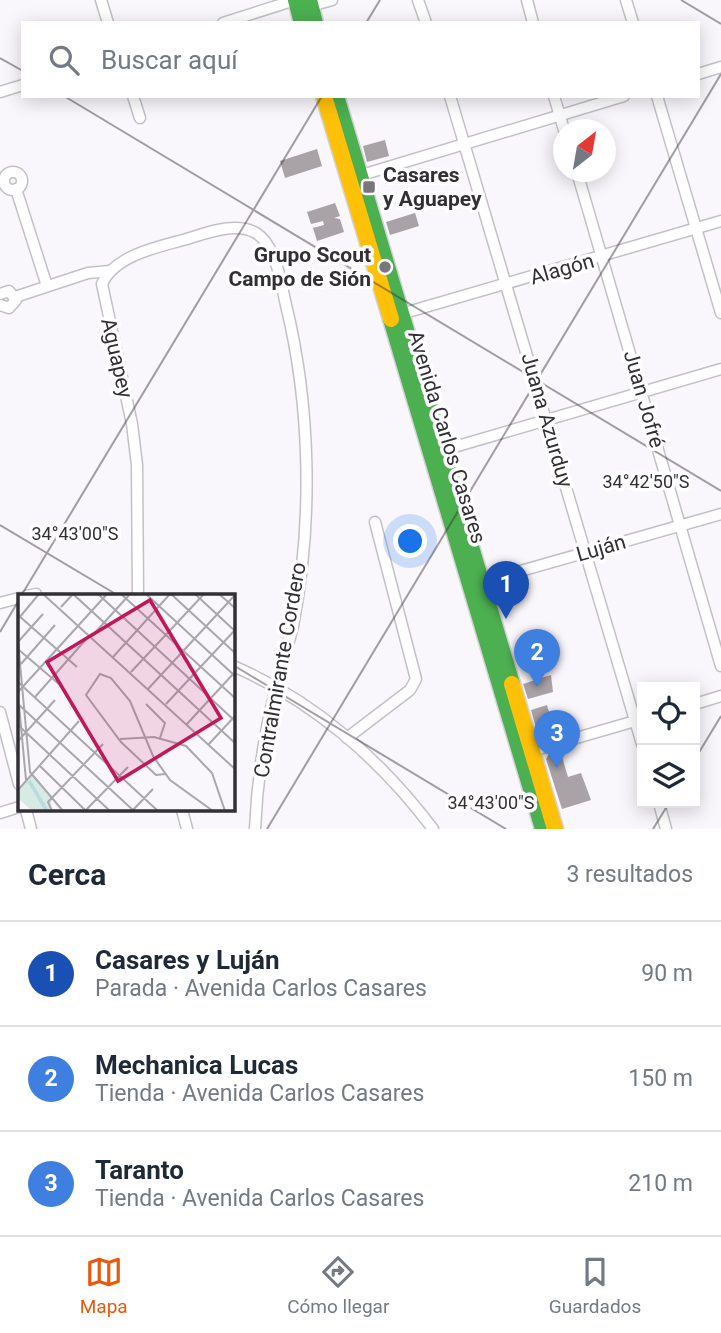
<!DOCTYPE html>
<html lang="es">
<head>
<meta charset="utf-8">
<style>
	:root { --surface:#fff; --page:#f2f2f3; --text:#1f2937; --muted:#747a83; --line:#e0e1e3; --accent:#ea580c }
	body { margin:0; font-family:Roboto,sans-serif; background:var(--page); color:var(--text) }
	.controls { position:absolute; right:21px; bottom:21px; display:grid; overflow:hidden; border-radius:0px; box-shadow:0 4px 18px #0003 }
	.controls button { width:63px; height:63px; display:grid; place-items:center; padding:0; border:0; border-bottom:2px solid var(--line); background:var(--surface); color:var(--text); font:35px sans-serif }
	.compass { position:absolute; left:553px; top:119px; width:63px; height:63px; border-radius:50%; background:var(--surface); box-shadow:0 4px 18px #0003; rotate:31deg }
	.you { position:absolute; left:411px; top:542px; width:24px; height:24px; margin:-18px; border:5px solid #fff; border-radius:50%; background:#1a73e8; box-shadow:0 0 0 10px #1a73e833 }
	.badge { display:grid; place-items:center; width:46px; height:46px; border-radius:50%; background:var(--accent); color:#fff; font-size:23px; font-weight:700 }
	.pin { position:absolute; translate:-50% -58px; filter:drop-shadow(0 2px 4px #0008) }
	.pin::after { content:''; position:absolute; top:37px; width:24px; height:21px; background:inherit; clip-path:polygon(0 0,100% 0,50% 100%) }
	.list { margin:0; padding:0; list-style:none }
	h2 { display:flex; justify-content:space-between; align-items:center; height:91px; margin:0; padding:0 28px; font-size:30px }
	h2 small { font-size:23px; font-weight:400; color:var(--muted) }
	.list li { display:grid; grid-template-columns:46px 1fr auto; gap:21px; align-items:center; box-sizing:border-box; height:105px; padding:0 28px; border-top:2px solid var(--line) }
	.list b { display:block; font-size:26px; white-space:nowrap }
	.list p { margin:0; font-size:23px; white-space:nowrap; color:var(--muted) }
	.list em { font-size:23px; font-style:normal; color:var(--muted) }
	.icon { flex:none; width:38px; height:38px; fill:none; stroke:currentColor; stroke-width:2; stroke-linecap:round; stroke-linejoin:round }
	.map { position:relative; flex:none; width:721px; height:829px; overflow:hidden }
	.search { position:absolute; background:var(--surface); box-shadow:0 4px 18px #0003; left:21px; right:21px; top:21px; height:77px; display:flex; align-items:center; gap:18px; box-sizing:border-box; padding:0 24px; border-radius:0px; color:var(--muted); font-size:26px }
	.sheet { height:406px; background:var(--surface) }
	nav { display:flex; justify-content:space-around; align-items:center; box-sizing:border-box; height:98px; border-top:2px solid var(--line); background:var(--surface); font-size:19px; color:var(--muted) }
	nav a { display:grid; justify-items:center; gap:4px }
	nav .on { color:var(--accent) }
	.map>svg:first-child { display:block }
</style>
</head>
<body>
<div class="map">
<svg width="721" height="829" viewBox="0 0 721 829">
	<rect width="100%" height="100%" fill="#f9f6fc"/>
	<g fill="#a9a2a7">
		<polygon points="385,140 389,156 367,162 363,146"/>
		<polygon points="317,149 322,166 285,178 280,161"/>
		<polygon points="335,203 340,216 334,218 340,219 344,232 317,241 313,228 324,225 323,221 311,224 307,212"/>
		<polygon points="415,213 419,226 390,235 386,222"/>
		<polygon points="551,675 553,692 528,699 523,684"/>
		<polygon points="547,705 555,733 544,737 537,732 531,710"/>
		<polygon points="560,750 568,777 581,773 591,800 562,809 546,759 549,754"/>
	</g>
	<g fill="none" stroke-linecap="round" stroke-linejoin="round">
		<defs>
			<g id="street">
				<polyline points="101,0 108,23"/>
				<polyline points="418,0 426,23"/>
				<polyline points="527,0 533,23"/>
				<polyline points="626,0 633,23"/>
				<polyline points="311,6 332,0"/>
				<polyline points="223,23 295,0"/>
				<polyline points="698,74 721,67"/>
				<polyline points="0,92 23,85"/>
				<polyline points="133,96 140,118"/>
				<polyline points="450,96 642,744"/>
				<polyline points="554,96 564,130"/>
				<polyline points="657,96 721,313"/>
				<polyline points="577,172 721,666"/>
				<circle cx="13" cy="181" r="9"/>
				<polyline points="355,177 624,96"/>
				<polyline points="16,189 47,286"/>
				<polyline points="0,294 9,291 16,300 9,308 0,305"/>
				<polyline points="15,297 88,273 110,271"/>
				<polyline points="401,314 721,221"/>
				<polyline points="437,452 721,369"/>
				<polyline points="482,582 721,514"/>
				<polyline points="26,596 36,594"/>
				<path d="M138 596 137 465 132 424 102 284C114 256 157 247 183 240 204 234 235 221 256 233 276 245 281 283 286 305 311 407 313 523 293 626 288 647 281 667 276 688 264 734 257 781 255 829"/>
				<polyline points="0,603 19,598"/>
				<path d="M233 666C313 700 381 760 433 829"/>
				<polyline points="695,704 721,696"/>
				<polyline points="0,712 19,784"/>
				<polyline points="347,738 410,690 416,679 375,522"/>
				<polyline points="528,752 642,719"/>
				<polyline points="659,803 666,829"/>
				<polyline points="26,810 31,829"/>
				<polyline points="182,810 187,829"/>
				<polyline points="0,813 19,807"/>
			</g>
			<g id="fast">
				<polyline points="296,0 302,23"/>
				<polyline points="309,0 315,23"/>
				<polyline points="336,96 512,684"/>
				<polyline points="391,319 543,829"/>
			</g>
			<g id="slow">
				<polyline points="324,96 391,319"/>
				<polyline points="512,684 555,829"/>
			</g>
		</defs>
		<use href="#street" stroke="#c3c1c6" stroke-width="13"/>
		<use href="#fast" stroke="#d4d2d6" stroke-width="19"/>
		<use href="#slow" stroke="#d4d2d6" stroke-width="19"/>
		<use href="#street" stroke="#fefeff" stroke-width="10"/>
		<use href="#fast" stroke="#4caf50" stroke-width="16"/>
		<use href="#slow" stroke="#ffc107" stroke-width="16"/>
	</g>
	<path fill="none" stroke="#322f35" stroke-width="2" stroke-opacity="0.45" d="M681 0 721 24M366 23 380 0M0 58 23 71M64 96 721 491M0 525 119 596M21 596 322 96M0 632 19 600M233 665 506 829M695 759 721 716M267 829 721 74M653 829 669 803"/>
	<g fill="#78757b" stroke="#fff" stroke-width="2.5">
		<rect x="362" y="180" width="14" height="14" rx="3.5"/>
		<circle cx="385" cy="267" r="7"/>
	</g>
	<g text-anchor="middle" stroke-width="7" stroke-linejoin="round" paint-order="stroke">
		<g font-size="21" font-weight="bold" fill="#322f35" stroke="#fff" text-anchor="start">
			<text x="383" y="182">Casares<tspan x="383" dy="24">y Aguapey</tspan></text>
			<text x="371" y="262" text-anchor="end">Grupo Scout<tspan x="371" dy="24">Campo de Sión</tspan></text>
		</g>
		<g font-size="21" fill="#322f35" stroke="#fff">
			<text transform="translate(562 269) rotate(-16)" y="7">Alagón</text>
			<text transform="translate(117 358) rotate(77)" y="7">Aguapey</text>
			<text transform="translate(644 399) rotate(74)" y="7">Juan Jofré</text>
			<text transform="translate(547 420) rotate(74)" y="7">Juana Azurduy</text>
			<text transform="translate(447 437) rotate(73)" y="7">Avenida Carlos Casares</text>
			<text transform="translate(601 548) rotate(-16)" y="7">Luján</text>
			<text transform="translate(280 670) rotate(-80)" y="7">Contralmirante Cordero</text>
		</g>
	</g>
	<g transform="translate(18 594)">
		<rect width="217" height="217" fill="#f9f6fc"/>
		<path d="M14 181 33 205 34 217H14L0 204V196Z" fill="#d7ebe4"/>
		<path fill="none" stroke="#bbd9e1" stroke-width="3.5" d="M11 187 29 217"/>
		<path fill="none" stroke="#a9a6ac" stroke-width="2" d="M25 0 217 175M80 0 217 127M103 0 217 104M128 0 217 82M153 0 217 59M177 0 217 37M201 0 217 14M43 13 55 0 217 149M0 21 59 73M1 24 21 0M74 42 112 0M0 48 12 178 45 217M0 48 25 20M1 56 41 90M95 63 152 0M3 70 37 31M113 78 186 0M0 88 140 217M130 95 217 1M0 98 89 0M17 103 71 42M0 110 116 217M128 110 147 129 142 144M148 110 217 36M1 111 8 186M0 131 92 217M168 131 216 79M102 145 136 143 168 152 194 179 207 217M0 147 37 106M190 151 217 122M22 172 68 217M147 180 138 181 103 148 68 101 82 80 93 84 112 107 135 162 152 186 195 217M0 196 61 127M34 217 30 208 85 150M67 217 110 173M114 217 135 195"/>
		<path fill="#c2185b" fill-opacity="0.15" stroke="#c2185b" stroke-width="3.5" d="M132 6 203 124 100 187 29 68Z"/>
		<rect width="217" height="217" fill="none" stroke="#322f35" stroke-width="3.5"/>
	</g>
	<g font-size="18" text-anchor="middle" fill="#322f35" stroke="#fff" stroke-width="7" stroke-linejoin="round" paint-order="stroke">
		<text x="646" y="488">34°42'50"S</text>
		<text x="75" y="540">34°43'00"S</text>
		<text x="491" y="809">34°43'00"S</text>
	</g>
</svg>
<div class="controls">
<button><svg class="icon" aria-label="locate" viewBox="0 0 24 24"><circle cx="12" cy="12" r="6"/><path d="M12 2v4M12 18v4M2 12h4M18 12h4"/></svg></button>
<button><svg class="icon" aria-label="layers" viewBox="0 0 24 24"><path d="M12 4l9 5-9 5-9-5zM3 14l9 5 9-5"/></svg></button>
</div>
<svg class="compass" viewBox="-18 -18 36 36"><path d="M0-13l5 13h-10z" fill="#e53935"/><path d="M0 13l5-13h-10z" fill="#747a83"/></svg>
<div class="you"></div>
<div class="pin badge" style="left:506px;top:619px;background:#1a4fb4">1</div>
<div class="pin badge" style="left:537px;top:687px;background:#3f7fe0">2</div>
<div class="pin badge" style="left:557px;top:768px;background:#3f7fe0">3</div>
<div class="search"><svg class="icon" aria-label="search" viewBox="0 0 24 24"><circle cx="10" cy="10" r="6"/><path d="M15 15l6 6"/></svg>Buscar aquí</div>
</div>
<section class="sheet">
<h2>Cerca<small>3 resultados</small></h2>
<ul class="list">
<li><span class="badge" style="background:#1a4fb4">1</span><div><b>Casares y Luján</b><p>Parada · Avenida Carlos Casares</p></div><em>90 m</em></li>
<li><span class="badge" style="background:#3f7fe0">2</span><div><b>Mechanica Lucas</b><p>Tienda · Avenida Carlos Casares</p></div><em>150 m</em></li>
<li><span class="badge" style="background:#3f7fe0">3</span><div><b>Taranto</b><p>Tienda · Avenida Carlos Casares</p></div><em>210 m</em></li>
</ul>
</section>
<nav>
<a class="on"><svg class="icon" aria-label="map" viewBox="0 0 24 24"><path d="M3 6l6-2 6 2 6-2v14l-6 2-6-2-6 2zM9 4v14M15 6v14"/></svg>Mapa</a>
<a><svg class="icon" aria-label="directions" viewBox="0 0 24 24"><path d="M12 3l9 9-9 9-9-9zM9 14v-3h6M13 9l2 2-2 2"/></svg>Cómo llegar</a>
<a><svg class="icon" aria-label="saved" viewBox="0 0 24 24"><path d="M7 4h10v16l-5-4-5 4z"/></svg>Guardados</a>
</nav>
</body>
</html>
